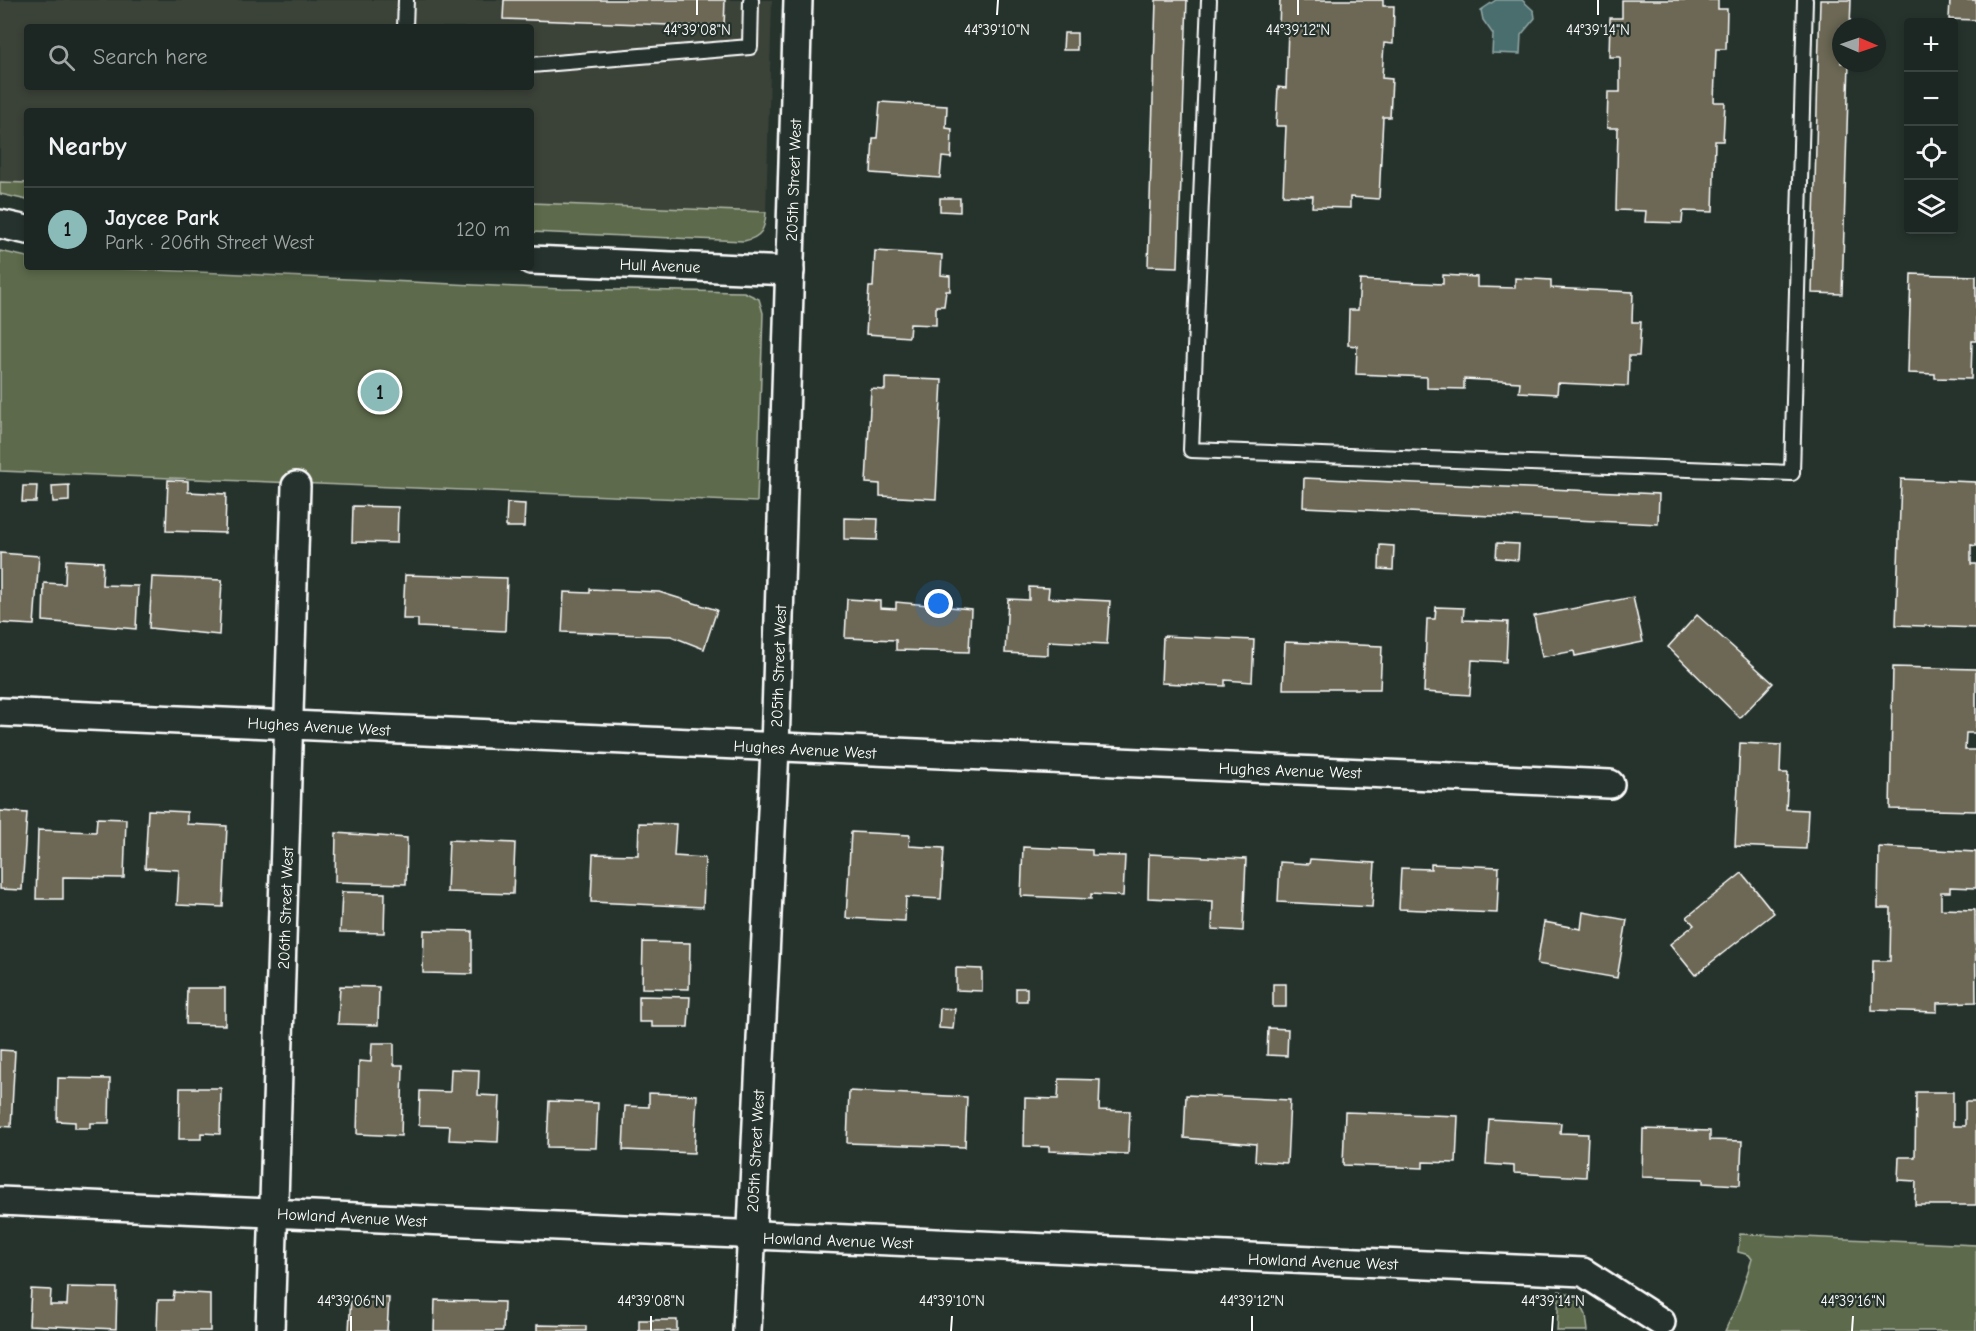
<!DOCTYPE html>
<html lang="en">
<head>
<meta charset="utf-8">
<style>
	:root { --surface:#1c2622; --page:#252e2a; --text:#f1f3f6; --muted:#a0a5a5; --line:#3a4340; --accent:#8bbbb9 }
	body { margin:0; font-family:"Comic Neue",sans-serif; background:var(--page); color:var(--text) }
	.controls { position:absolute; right:18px; top:18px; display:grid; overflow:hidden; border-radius:6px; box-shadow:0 3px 9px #0003 }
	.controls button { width:54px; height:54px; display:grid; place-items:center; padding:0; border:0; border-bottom:2px solid var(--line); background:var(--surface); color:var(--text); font:30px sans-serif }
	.compass { position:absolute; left:1832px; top:18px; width:54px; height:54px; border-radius:50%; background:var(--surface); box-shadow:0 3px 9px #0003; rotate:92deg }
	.you { position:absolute; left:939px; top:604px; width:21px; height:21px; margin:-15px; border:4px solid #fff; border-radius:50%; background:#1a73e8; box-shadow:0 0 0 9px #1a73e833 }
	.badge { display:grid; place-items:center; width:39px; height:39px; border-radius:50%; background:var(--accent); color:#111; font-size:20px; font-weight:700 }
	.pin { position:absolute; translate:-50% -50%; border:3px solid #fff; box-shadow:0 2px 6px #0006 }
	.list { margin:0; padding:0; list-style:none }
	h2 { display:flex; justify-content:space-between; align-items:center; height:78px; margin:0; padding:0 24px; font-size:26px }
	h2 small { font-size:20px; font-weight:400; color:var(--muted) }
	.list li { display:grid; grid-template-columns:39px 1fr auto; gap:18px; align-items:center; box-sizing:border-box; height:84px; padding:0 24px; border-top:2px solid var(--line) }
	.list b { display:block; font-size:22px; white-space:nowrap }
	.list p { margin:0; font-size:20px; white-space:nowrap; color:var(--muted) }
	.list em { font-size:20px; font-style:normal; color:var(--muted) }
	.icon { flex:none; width:33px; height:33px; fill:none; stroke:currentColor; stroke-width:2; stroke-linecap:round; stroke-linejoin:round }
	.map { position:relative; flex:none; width:1976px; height:1331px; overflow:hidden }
	.search { position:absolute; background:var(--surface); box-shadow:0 3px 9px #0003; left:24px; top:24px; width:510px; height:66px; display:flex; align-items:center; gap:15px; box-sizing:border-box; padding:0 21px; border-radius:6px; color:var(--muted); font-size:22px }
	.panel { position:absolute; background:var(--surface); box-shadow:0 3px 9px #0003; left:24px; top:108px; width:510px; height:162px; border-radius:6px }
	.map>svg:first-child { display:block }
</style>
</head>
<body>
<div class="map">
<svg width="1976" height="1331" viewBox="0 0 1976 1331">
	<rect width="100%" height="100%" fill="#26332d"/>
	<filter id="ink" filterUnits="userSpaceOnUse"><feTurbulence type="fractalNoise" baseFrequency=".0167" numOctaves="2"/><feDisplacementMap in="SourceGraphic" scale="12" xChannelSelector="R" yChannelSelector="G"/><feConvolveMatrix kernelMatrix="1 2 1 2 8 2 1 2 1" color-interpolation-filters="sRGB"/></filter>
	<g filter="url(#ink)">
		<path fill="#3b4339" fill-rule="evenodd" d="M0 0H772L766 212 531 203V111H27V183L0 182ZM27 27H531V87H27Z"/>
		<g fill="#5d6a4b" stroke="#aeb4a5" stroke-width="1.5">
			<polygon points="0,182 27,183 27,200 0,194"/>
			<path d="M531 203 766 212C765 229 762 237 744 241L531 232Z"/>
			<polygon points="0,251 27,257 27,267 91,267 562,289 744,292 759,299 763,313 757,502 0,471"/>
			<polygon points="1740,1234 1976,1245 1976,1331 1725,1331 1737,1305 1752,1259 1749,1255 1738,1252"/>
			<polygon points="1559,1291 1577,1296 1586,1315 1588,1331 1557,1331"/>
		</g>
		<polygon fill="#496e6d" stroke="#92a8a7" stroke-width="1.5" points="1496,0 1522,0 1534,11 1535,18 1521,35 1520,54 1492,53 1493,34 1483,20 1481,10"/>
		<g fill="#6c6754" stroke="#fff" stroke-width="1.5">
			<polygon points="504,0 725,0 724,27 503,19"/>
			<polygon points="1156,0 1187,0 1178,267 1148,266"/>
			<polygon points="1280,0 1383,0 1383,6 1394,6 1393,44 1384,43 1382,78 1392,79 1390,117 1383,117 1379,199 1350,197 1350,208 1312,207 1313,196 1283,195 1286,126 1276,126 1278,87 1286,88 1288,28 1279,28"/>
			<polygon points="1622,0 1718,0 1718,9 1727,9 1726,49 1716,49 1714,102 1725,102 1723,141 1715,141 1713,212 1683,211 1682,223 1645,222 1646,211 1616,210 1618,128 1607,128 1608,92 1620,92 1620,57 1609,57 1610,18 1622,18"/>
			<polygon points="1820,0 1851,0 1850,27 1841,27 1841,63 1849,63 1842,294 1812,293"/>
			<polygon points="1950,0 1976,0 1976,20 1949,19"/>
			<polygon points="1064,33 1077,33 1077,50 1063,50"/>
			<polygon points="880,102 947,106 946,128 952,129 951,158 942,157 940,178 871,173 873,138 877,138"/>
			<polygon points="940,198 960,198 960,212 940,211"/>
			<polygon points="875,251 942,255 941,275 950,276 950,291 946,291 944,306 936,306 936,325 910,324 909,337 866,334 869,287 873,287"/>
			<polygon points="1911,274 1976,276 1976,341 1972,341 1971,379 1935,378 1935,374 1908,373"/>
			<polygon points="1443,275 1477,277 1477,287 1515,288 1515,278 1551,280 1551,288 1633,292 1632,322 1641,322 1639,356 1629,356 1628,386 1558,383 1557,394 1519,392 1520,382 1464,379 1464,389 1427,388 1427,377 1356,374 1357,346 1348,345 1349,310 1358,310 1360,280 1443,284"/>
			<polygon points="885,378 942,380 936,499 880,496 880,484 866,483 871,389 885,390"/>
			<polygon points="1304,478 1659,494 1658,524 1303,507"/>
			<polygon points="1901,479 1976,482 1976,546 1971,545 1971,564 1976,564 1976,628 1896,625"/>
			<polygon points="168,480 188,481 188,492 226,494 225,533 166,531"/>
			<polygon points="69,485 69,501 53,502 52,486"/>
			<polygon points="23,486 37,486 36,502 22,502"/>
			<polygon points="507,503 525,504 524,527 506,527"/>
			<polygon points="353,506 398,507 397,543 352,542"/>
			<polygon points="844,518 878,519 877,540 844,539"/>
			<polygon points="1497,543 1519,544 1518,560 1496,558"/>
			<polygon points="1380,545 1394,546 1393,570 1379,569"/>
			<polygon points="0,553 39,556 34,625 0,623"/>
			<polygon points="66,560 103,562 102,585 138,586 136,629 43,621 44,583 65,584"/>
			<polygon points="405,575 507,578 505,631 418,627 418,619 403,619"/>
			<polygon points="152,577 222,580 219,635 149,628"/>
			<polygon points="1029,587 1049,588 1048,598 1110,601 1107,644 1048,641 1048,655 1005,653 1008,599 1029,600"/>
			<polygon points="590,589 659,592 717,610 704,649 671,636 562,632 564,592 590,593"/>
			<polygon points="1633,597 1643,642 1575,656 1574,651 1542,657 1534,616"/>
			<polygon points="847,599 880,601 880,608 896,609 896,602 971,609 969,652 896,650 896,640 845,638"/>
			<polygon points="1436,607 1464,608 1463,620 1508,622 1506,662 1472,660 1470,695 1424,692 1427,619 1435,619"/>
			<polygon points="1697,615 1773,683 1740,718 1668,647"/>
			<polygon points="1163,636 1254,640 1252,682 1225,680 1225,686 1161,683"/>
			<polygon points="1285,642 1382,646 1380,689 1283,689"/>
			<polygon points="1893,667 1976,669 1976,733 1966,733 1965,750 1976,750 1976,811 1890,809"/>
			<polygon points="1740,743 1781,745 1780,773 1788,773 1786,809 1808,810 1806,849 1735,846"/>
			<polygon points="148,810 187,812 187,824 227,826 223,907 177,905 179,870 145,868"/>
			<polygon points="0,811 27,813 22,890 0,889"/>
			<polygon points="97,818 126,819 124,878 63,877 63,899 36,899 38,830 96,832"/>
			<polygon points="639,823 676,824 674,856 705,858 703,907 591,902 593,854 638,855"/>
			<polygon points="851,832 910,835 909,846 944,848 941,899 906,897 905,921 846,918"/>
			<polygon points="336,833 407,838 406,884 335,882"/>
			<polygon points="449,840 515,843 513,894 447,892"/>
			<polygon points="1023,847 1092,850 1092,855 1125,856 1123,896 1091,894 1091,899 1021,896"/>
			<polygon points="1879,847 1976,852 1976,888 1950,887 1950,892 1941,892 1941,909 1975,910 1976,1002 1937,1003 1937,1012 1872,1010 1873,961 1890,961 1891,908 1878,908"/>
			<polygon points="1149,854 1246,859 1243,931 1212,929 1213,901 1148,898"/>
			<polygon points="1310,859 1375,863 1372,907 1278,902 1280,862 1309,864"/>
			<polygon points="1431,864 1499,867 1497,913 1399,909 1401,868 1431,869"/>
			<polygon points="1742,873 1774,913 1695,975 1670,944 1694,925 1687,917"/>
			<polygon points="342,892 385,893 384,933 340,932"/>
			<polygon points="1583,912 1627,920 1617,978 1537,964 1544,922 1581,929"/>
			<polygon points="424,930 472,931 472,974 423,973"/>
			<polygon points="643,942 690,943 689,989 642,988"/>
			<polygon points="956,968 982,969 982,991 956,990"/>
			<rect x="1273" y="984" width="13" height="23"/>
			<polygon points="340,986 379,987 378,1025 338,1024"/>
			<polygon points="187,988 225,988 225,1025 186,1024"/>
			<rect x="1016" y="988" width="11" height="13"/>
			<polygon points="639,996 690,997 688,1027 652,1027 652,1022 639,1022"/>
			<polygon points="940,1008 955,1009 953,1029 939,1028"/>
			<polygon points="1268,1028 1288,1029 1287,1056 1267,1055"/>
			<polygon points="372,1043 394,1043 394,1065 403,1065 401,1136 357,1134 359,1061 371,1062"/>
			<polygon points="0,1050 15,1051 11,1127 0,1126"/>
			<polygon points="451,1069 479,1070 478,1095 500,1096 498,1142 449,1140 450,1126 419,1125 420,1091 450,1092"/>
			<polygon points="58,1078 110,1079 109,1123 90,1123 90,1128 75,1128 75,1122 57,1121"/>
			<polygon points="1059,1079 1100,1080 1099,1110 1130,1111 1128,1154 1049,1151 1049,1147 1024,1146 1025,1098 1058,1099"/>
			<polygon points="180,1088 221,1088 220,1134 201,1133 201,1139 179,1139"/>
			<polygon points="849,1091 967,1097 965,1147 847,1143"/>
			<polygon points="1916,1092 1953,1092 1953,1126 1965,1126 1965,1102 1976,1102 1976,1205 1915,1205 1916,1181 1898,1180 1899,1157 1915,1157"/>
			<polygon points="649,1093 697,1095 694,1153 623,1150 625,1106 649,1107"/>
			<polygon points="1186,1095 1290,1100 1287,1163 1255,1161 1256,1144 1184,1138"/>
			<polygon points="549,1101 598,1103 596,1148 547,1147"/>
			<polygon points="1345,1112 1458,1116 1456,1163 1423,1162 1423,1168 1343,1165"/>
			<polygon points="1489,1119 1561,1123 1560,1133 1588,1134 1586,1177 1514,1173 1514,1166 1486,1164"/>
			<polygon points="1643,1129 1710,1131 1710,1140 1742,1141 1740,1185 1703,1183 1703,1179 1642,1177"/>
			<polygon points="68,1287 117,1288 116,1329 29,1325 31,1289 51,1290 50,1305 67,1305"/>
			<polygon points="174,1292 210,1294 210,1331 157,1331 158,1300 173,1300"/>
			<polygon points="351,1296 389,1298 387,1331 349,1331"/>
			<polygon points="435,1300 504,1302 503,1331 434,1331"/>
			<rect x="639" y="1320" width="38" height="11"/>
			<polygon points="537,1325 586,1326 586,1331 537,1331"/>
		</g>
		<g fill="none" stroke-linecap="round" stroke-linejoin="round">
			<defs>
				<g id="lane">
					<polyline points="1209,0 1191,450 1792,473 1805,0"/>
					<polyline points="405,27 406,0"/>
					<polyline points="531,65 750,47 751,0"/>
				</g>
				<g id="street">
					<polyline points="0,224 27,230"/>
					<polyline points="531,260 790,271"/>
					<polyline points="0,712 1610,784"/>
					<polyline points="0,1201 1583,1272 1661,1322"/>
					<polyline points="270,1331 296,486"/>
					<polyline points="747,1331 775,748 798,0"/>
				</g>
			</defs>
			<use href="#lane" stroke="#fff" stroke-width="18"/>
			<use href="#street" stroke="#fff" stroke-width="32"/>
			<use href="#lane" stroke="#26332d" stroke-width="14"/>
			<use href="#street" stroke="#26332d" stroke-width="27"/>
		</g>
	</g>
	<path fill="none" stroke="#fff" stroke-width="2" d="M697 15V0M997 15 998 0M1298 15V0M1598 15V0M351 1331V1316M651 1331V1316M951 1331 952 1316M1252 1331V1316M1552 1331 1553 1316M1852 1331 1853 1316"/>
	<g text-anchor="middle" stroke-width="4.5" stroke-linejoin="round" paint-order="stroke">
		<g font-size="16" fill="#fff" stroke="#26332d">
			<text transform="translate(793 180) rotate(-88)" y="6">205th Street West</text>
			<text transform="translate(660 265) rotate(2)" y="6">Hull Avenue</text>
			<text transform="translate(778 666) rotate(-88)" y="6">205th Street West</text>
			<text transform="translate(319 726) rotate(3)" y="6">Hughes Avenue West</text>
			<text transform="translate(805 749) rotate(3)" y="6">Hughes Avenue West</text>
			<text transform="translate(1290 770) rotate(2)" y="6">Hughes Avenue West</text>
			<text transform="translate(285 908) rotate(-88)" y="6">206th Street West</text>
			<text transform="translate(755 1151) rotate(-87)" y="6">205th Street West</text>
			<text transform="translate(352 1217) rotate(3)" y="6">Howland Avenue West</text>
			<text transform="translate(838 1240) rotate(2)" y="6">Howland Avenue West</text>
			<text transform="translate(1323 1261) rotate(2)" y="6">Howland Avenue West</text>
		</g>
	</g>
	<g font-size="15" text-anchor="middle" fill="#fff" stroke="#26332d" stroke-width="4.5" stroke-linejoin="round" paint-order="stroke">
		<text x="697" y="35">44°39'08"N</text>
		<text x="997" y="35">44°39'10"N</text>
		<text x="1298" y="35">44°39'12"N</text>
		<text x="1598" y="35">44°39'14"N</text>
		<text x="351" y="1306">44°39'06"N</text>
		<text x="651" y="1306">44°39'08"N</text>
		<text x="952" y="1306">44°39'10"N</text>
		<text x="1252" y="1306">44°39'12"N</text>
		<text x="1553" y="1306">44°39'14"N</text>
		<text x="1853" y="1306">44°39'16"N</text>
	</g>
</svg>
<div class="controls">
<button>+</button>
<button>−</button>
<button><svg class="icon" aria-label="locate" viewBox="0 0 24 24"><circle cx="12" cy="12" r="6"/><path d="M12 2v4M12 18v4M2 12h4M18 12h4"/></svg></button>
<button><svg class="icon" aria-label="layers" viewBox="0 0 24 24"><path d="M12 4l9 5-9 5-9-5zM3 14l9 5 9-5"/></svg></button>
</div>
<svg class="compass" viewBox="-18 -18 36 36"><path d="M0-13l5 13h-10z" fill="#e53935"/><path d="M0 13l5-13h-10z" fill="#a0a5a5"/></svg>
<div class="you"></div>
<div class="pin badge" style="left:380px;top:392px">1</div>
<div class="search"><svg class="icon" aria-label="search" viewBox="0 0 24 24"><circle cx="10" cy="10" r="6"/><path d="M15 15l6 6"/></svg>Search here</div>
<section class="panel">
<h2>Nearby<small></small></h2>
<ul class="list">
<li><span class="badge">1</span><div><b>Jaycee Park</b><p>Park · 206th Street West</p></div><em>120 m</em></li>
</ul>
</section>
</div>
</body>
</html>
